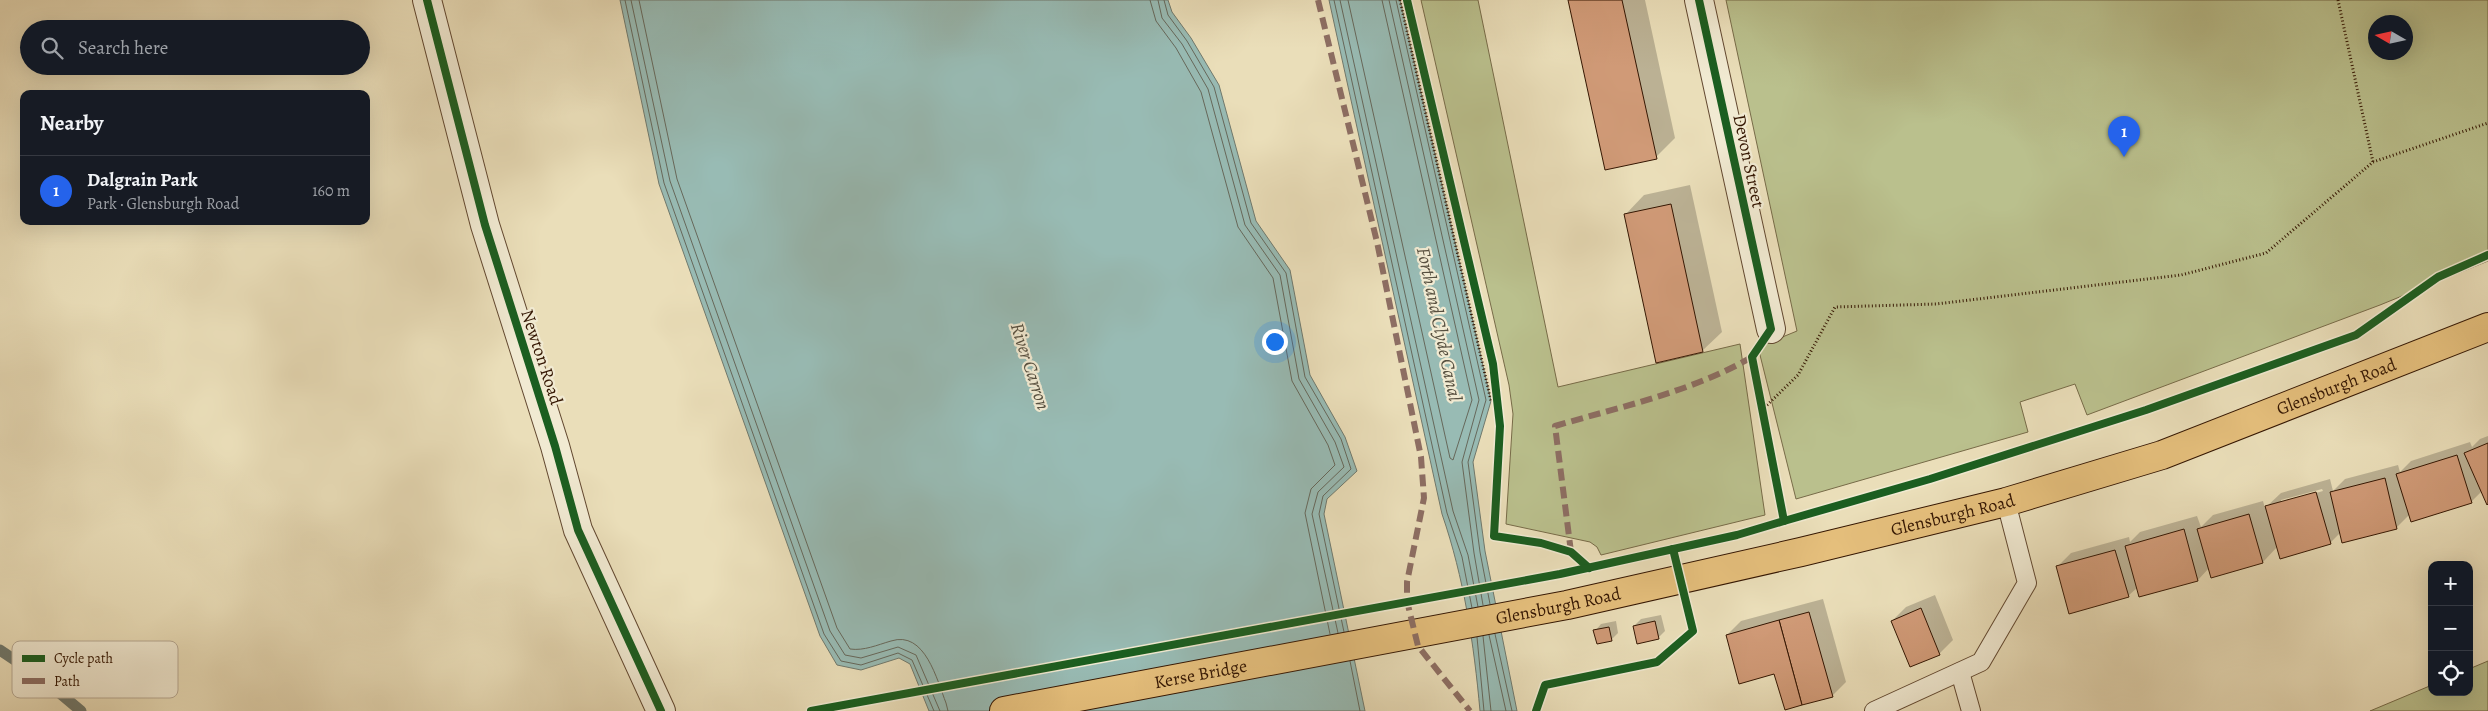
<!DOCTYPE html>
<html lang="en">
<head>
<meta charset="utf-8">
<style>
	:root { --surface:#171b24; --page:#20242c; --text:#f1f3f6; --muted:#9ea1a6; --line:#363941; --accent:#2563eb }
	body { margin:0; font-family:Alegreya,serif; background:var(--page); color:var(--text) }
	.controls { position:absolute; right:15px; bottom:15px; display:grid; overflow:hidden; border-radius:10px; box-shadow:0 5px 20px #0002 }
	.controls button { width:45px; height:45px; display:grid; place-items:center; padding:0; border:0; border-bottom:1px solid var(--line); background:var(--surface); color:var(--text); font:25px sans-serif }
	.compass { position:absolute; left:2368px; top:15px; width:45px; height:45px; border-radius:50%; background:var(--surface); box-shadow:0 5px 20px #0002; rotate:279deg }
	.you { position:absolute; left:1274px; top:341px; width:18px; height:18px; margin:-12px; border:4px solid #fff; border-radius:50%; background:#1a73e8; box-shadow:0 0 0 8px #1a73e833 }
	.badge { display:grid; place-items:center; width:32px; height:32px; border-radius:50%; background:var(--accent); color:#fff; font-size:16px; font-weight:700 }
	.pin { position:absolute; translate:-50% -41px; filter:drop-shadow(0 1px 2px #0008) }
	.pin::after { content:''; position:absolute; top:26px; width:18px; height:15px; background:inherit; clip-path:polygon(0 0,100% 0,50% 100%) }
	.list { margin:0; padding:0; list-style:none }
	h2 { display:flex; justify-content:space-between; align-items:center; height:65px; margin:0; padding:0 20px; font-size:21px }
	h2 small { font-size:16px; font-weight:400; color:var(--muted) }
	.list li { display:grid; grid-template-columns:32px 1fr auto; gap:15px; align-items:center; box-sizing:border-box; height:70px; padding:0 20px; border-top:1px solid var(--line) }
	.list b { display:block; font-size:19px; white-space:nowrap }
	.list p { margin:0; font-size:16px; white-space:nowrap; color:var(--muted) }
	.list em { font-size:16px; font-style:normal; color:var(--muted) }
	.icon { flex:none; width:28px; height:28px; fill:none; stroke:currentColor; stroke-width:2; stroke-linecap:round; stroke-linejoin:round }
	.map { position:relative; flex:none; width:2488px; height:711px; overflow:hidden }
	.search { position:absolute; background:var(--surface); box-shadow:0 5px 20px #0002; left:20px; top:20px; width:350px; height:55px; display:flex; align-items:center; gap:12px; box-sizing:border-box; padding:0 18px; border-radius:28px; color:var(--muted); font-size:19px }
	.panel { position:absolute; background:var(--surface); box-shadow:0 5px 20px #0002; left:20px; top:90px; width:350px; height:135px; border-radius:10px }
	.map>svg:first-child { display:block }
</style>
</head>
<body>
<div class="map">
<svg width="2488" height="711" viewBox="0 0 2488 711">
	<rect width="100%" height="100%" fill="#eadeb9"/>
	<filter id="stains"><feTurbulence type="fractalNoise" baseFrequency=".004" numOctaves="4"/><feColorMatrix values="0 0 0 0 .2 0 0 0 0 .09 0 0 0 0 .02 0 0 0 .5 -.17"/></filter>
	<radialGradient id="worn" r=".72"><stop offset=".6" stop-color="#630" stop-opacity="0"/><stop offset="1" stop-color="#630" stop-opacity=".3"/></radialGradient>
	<g fill="#bac08d" stroke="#776b48" fill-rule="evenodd">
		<polygon points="1421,0 1478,0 1558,387 1740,344 1765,515 1601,555 1597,547 1590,542 1506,524 1513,414 1509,385"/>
		<path d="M1726 0H2488V261L2380 305 2087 415 2075 384 2020 402 2028 432 1796 499 1758 347 1797 331ZM2376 22H2406V52H2376Z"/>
		<polygon points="2488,661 2488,711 2370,711 2432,685 2432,692 2469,692 2469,669"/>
	</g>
	<g fill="#98bbb4" stroke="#70796d">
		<polygon points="620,0 1168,0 1172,12 1191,38 1219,85 1256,221 1290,270 1310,375 1345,437 1357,471 1327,499 1324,514 1365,711 929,711 910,664 899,658 861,670 837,665 820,636 659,184"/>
		<path d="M1329 0H1400L1491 401 1473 462 1485 551 1517 711H1480C1474 644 1464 578 1442 514Z"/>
	</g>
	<g fill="#0003" fill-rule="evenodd">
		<polygon points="1569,0 1645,0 1675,138 1656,157"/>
		<polygon points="1690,185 1722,332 1702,351 1625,215 1644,195"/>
		<path d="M2488 436V503L2482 491 2471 502 2410 514 2396 528 2341 532 2330 543 2278 546 2263 562 2212 576 2209 568 2198 580 2140 596 2138 587 2128 596 2057 567 2071 553 2129 537 2130 542 2140 532 2197 516 2201 527 2213 515 2263 501 2265 508 2281 493 2330 479 2333 491 2345 479 2398 465 2400 472 2411 461 2470 442 2472 447 2480 439ZM2322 489 2323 491 2281 503V500Z"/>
		<polygon points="1935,595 1953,640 1939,654 1892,621 1906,607"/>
		<polygon points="1823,599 1846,682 1832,696 1775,672 1727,635 1741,621"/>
		<polygon points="1661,615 1665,631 1658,638 1634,626 1641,619"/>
		<polygon points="1616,621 1618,633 1611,640 1595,631 1601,624"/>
	</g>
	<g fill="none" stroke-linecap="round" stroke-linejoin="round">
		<g stroke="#66685b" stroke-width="1">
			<polyline points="625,0 664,183 824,634 841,661 861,665 898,653 912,660 934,711"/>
			<polyline points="631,0 670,181 830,631 845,655 861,658 898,647 916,655 940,711"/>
			<path d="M639 0 677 179 837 628 850 649C864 651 877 645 891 641 925 630 937 680 946 703L948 711"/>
			<polyline points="1150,0 1156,21 1176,48 1201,92 1238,227 1273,278 1292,381 1328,445 1335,465 1311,489 1305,513 1330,634"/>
			<polyline points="1158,0 1162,18 1182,44 1208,89 1245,225 1280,275 1299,379 1335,442 1344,467 1318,492 1312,514 1338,633"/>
			<polyline points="1164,0 1168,15 1187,41 1214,87 1251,223 1286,273 1305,377 1341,439 1351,469 1323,496 1319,514 1344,632"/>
			<polyline points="1334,0 1447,513 1462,557 1472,608"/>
			<polyline points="1340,0 1453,511 1468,555 1478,607"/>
			<polyline points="1348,0 1450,458 1453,460 1472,400 1382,0"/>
			<polyline points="1389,0 1479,400 1462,462 1474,553 1483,605"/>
			<polyline points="1396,0 1486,400 1468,462 1480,552 1490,604"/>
			<polyline points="1495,634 1512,711"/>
			<polyline points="1489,635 1506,711"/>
			<polyline points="1483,636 1491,711"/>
			<polyline points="1477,637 1484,711"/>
			<polyline points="1350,661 1360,711"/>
		</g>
		<polyline stroke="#70796d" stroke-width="11" points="0,650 43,679 81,711"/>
	</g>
	<g fill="#d09a77" stroke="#341602">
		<polygon points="1568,0 1622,0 1657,159 1605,170"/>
		<polygon points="1671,204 1703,352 1656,363 1624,214"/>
		<polygon points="2488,443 2488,504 2487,505 2464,453"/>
		<polygon points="2457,455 2472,503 2411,522 2396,474"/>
		<polygon points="2385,478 2397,529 2342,543 2330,492"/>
		<polygon points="2316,492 2331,544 2280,559 2265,506"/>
		<polygon points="2249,514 2263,563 2211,578 2197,529"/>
		<polygon points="2184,529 2198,581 2139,597 2125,546"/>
		<polygon points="2115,550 2129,597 2069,614 2056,566"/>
		<polygon points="1921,608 1940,655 1910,667 1891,621"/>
		<polygon points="1809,612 1833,697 1802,705 1779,620"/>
		<polygon points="1779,620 1802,705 1785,710 1774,674 1739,684 1726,635"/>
		<polygon points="1655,621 1659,639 1637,644 1633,626"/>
		<polygon points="1609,627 1612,641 1597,644 1593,630"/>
	</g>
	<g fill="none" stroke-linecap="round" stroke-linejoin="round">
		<defs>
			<g id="service">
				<polyline points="1960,672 1971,711"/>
				<polyline points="1874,711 1981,662 2027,583 2006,502"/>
			</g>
			<g id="minor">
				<polyline points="427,0 485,225 555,446 578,530 661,711"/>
				<polyline points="1699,0 1771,329"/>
			</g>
			<g id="primary">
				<path id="s1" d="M1004 711 1567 605 1801 552 2006 502 2162 455 2488 327"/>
			</g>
		</defs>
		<use href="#service" stroke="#624830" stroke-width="20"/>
		<use href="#minor" stroke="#624830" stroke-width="30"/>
		<use href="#primary" stroke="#341602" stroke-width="30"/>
		<g stroke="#341602" stroke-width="3" stroke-dasharray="1 2.5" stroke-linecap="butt">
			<polyline points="1400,0 1491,401"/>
			<polyline points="2338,0 2373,162"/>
			<polyline points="1762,410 1798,375 1835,307 1936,304 2181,275 2266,253 2373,162 2488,123"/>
		</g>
		<use href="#service" stroke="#f1ead2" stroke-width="18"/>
		<use href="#minor" stroke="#f1ead2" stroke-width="28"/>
		<use href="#primary" stroke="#e5bf7c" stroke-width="28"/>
		<g stroke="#8d6e63" stroke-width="6" stroke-dasharray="12 6" stroke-linecap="butt">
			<polyline points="1318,0 1377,242 1421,457 1424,498 1407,582 1407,601 1418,646 1470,711"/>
			<path d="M1571 552 1555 426C1623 406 1691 392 1752 357"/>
		</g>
		<defs>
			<g id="cycleway">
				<polyline points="427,0 485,225 555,446 578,530 661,711"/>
				<polyline points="1407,0 1493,364 1500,426 1494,536 1541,543 1571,552 1589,568"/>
				<polyline points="1784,521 1930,479 2146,410 2356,335 2438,277 2488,255"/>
				<polyline points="811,711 1560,574 1737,535 1784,521 1752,357 1771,329 1699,0"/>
				<polyline points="1536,711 1545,685 1657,662 1693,631 1673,549"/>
			</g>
		</defs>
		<use href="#cycleway" stroke="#f1ead2" stroke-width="11"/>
		<use href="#cycleway" stroke="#1b5e20" stroke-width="8"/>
	</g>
	<g text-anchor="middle" stroke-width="4.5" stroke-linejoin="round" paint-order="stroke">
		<g font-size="18" fill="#341602" stroke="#f1ead2">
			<text transform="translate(1749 161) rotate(78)" y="6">Devon Street</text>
			<text transform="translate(542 357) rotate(72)" y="6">Newton Road</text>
			<text dy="6" stroke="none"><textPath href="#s1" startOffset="1374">Glensburgh Road</textPath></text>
			<text dy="6" stroke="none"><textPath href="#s1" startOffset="969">Glensburgh Road</textPath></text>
			<text dy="6" stroke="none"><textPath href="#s1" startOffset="564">Glensburgh Road</textPath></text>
			<text dy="6" stroke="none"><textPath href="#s1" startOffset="200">Kerse Bridge</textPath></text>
		</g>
		<g font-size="19" font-style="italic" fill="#575040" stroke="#f1ead2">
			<text transform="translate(1440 324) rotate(78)" y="7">Forth and Clyde Canal</text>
			<text transform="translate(1031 366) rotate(72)" y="7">River Carron</text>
		</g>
	</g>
	<rect x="12" y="641" width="166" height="57" rx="8" fill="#f1ead2" stroke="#b8aa94" stroke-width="1"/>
	<rect x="22" y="655" width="23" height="7" fill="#1b5e20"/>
	<rect x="22" y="678" width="23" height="6" fill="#8d6e63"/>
	<g font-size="14" fill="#341602">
		<text x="54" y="663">Cycle path</text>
		<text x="54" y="686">Path</text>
	</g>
	<rect width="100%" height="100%" filter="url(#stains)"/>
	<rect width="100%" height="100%" fill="url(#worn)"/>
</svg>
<div class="controls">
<button>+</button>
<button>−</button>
<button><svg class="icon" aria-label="locate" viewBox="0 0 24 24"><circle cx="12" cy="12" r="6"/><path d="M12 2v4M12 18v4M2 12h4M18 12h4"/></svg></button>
</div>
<svg class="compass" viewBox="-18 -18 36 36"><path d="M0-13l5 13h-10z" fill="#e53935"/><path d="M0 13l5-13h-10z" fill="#9ea1a6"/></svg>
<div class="you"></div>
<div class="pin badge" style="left:2124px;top:157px">1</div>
<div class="search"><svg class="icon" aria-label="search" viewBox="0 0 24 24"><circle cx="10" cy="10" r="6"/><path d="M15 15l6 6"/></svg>Search here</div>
<section class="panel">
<h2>Nearby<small></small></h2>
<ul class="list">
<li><span class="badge">1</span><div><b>Dalgrain Park</b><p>Park · Glensburgh Road</p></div><em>160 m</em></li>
</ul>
</section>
</div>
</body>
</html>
